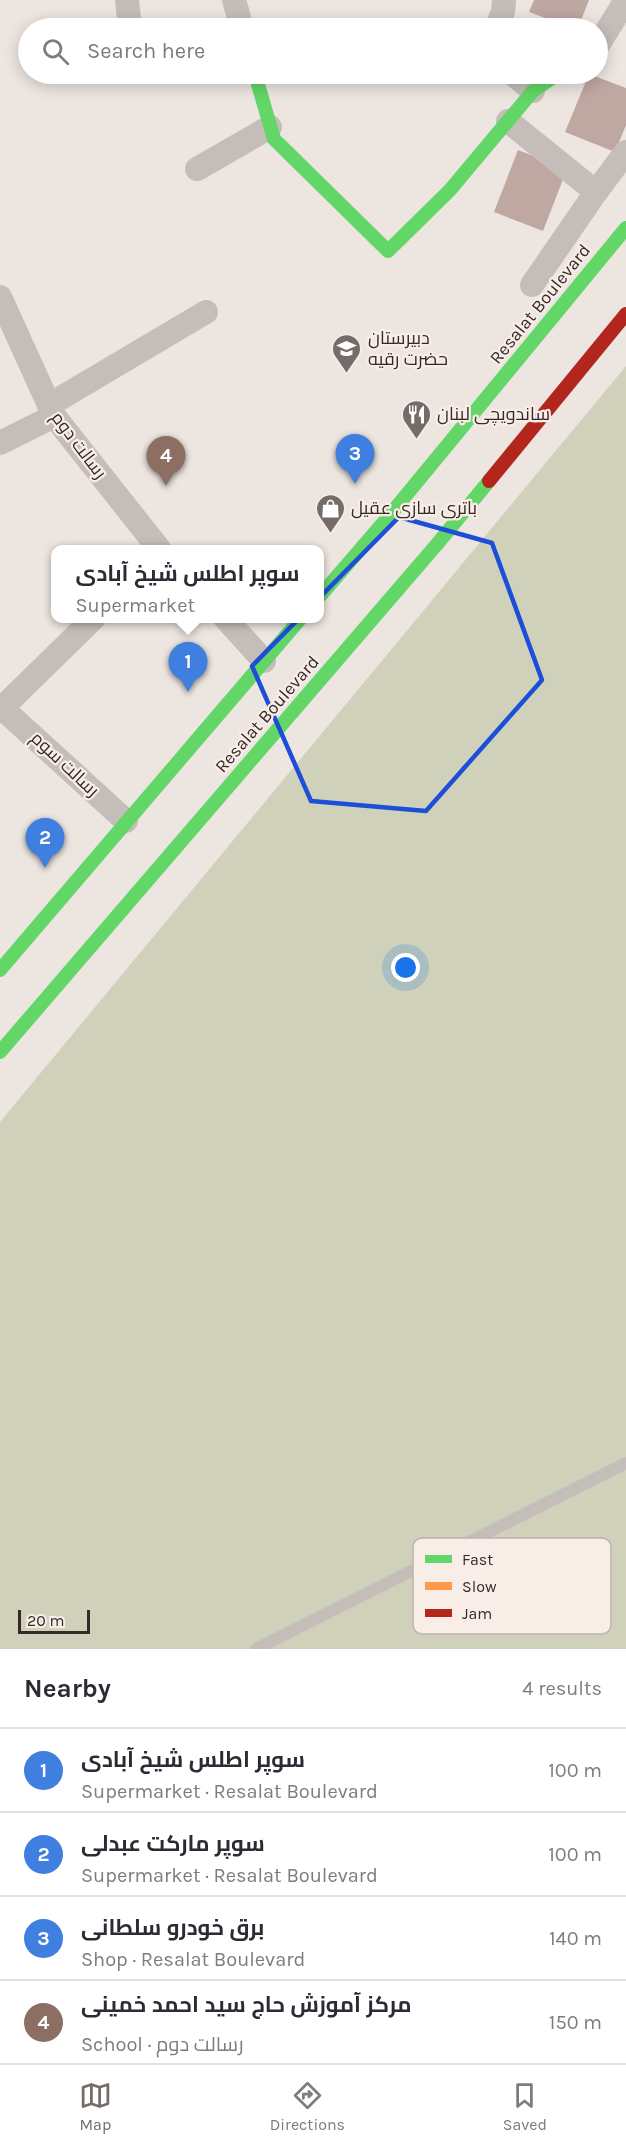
<!DOCTYPE html>
<html lang="en">
<head>
<meta charset="utf-8">
<style>
	:root { --surface:#fff; --page:#f2f2f3; --text:#2b2b33; --muted:#7c7c81; --line:#e1e1e2; --accent:#756b68 }
	body { margin:0; font-family:Karla,Cairo,sans-serif; background:var(--page); color:var(--text) }
	.scale { position:absolute; left:18px; bottom:15px; width:72px; box-sizing:border-box; padding-left:6px; border:3px solid #352a27; border-top:0; font-size:16px; line-height:21px; white-space:nowrap; color:#352a27; -webkit-text-stroke:4px #f9eee7; paint-order:stroke }
	.you { position:absolute; left:406px; top:968px; width:21px; height:21px; margin:-15px; border:4px solid #fff; border-radius:50%; background:#1a73e8; box-shadow:0 0 0 9px #1a73e833 }
	.badge { display:grid; place-items:center; width:39px; height:39px; border-radius:50%; background:var(--accent); color:#fff; font-size:20px; font-weight:700 }
	.pin { position:absolute; translate:-50% -50px; filter:drop-shadow(0 2px 3px #0008) }
	.pin::after { content:''; position:absolute; top:32px; width:21px; height:18px; background:inherit; clip-path:polygon(0 0,100% 0,50% 100%) }
	.popup { position:absolute; left:51px; top:545px; width:273px; height:78px; box-sizing:border-box; display:grid; place-content:center; border-radius:12px; background:var(--surface); filter:drop-shadow(0 2px 4px #0005); font-size:20px; white-space:nowrap; color:var(--muted) }
	.popup b { font-size:22px; color:var(--text) }
	.popup::after { content:''; position:absolute; left:50%; top:100%; margin-left:-12px; border:12px solid transparent; border-top-color:var(--surface) }
	.list { margin:0; padding:0; list-style:none }
	h2 { display:flex; justify-content:space-between; align-items:center; height:78px; margin:0; padding:0 24px; font-size:26px }
	h2 small { font-size:20px; font-weight:400; color:var(--muted) }
	.list li { display:grid; grid-template-columns:39px 1fr auto; gap:18px; align-items:center; box-sizing:border-box; height:84px; padding:0 24px; border-top:2px solid var(--line) }
	.list b { display:block; font-size:22px; white-space:nowrap }
	.list p { margin:0; font-size:20px; white-space:nowrap; color:var(--muted) }
	.list em { font-size:20px; font-style:normal; color:var(--muted) }
	.icon { flex:none; width:33px; height:33px; fill:none; stroke:currentColor; stroke-width:2; stroke-linecap:round; stroke-linejoin:round }
	.map { position:relative; flex:none; width:626px; height:1649px; overflow:hidden }
	.search { position:absolute; background:var(--surface); box-shadow:0 3px 15px #0003; left:18px; right:18px; top:18px; height:66px; display:flex; align-items:center; gap:15px; box-sizing:border-box; padding:0 21px; border-radius:33px; color:var(--muted); font-size:22px }
	.sheet { height:414px; background:var(--surface) }
	nav { display:flex; justify-content:space-around; align-items:center; box-sizing:border-box; height:84px; border-top:2px solid var(--line); background:var(--surface); font-size:16px; color:var(--muted) }
	nav a { display:grid; justify-items:center; gap:3px }
	nav .on { color:var(--accent) }
	.map>svg:first-child { display:block }
</style>
</head>
<body>
<div class="map">
<svg width="626" height="1649" viewBox="0 0 626 1649">
	<rect width="100%" height="100%" fill="#ece5e0"/>
	<polygon fill="#cfd1ba" points="626,366 626,1649 0,1649 0,1122"/>
	<g fill="#bfa7a2">
		<polygon points="534,0 589,0 578,28 572,28 529,12"/>
		<polygon points="589,74 626,88 626,125 615,152 565,132"/>
		<polygon points="518,150 567,169 543,231 494,212"/>
	</g>
	<g fill="none" stroke-linecap="round" stroke-linejoin="round">
		<polyline stroke="#c5bdb9" stroke-width="12" points="256,1649 626,1463"/>
		<g stroke="#c5bdb9" stroke-width="24">
			<polyline points="127,0 130,28"/>
			<polyline points="234,0 242,28"/>
			<polyline points="496,28 503,12 504,0"/>
			<polyline points="598,45 626,0"/>
			<polyline points="513,74 533,91"/>
			<polyline points="508,121 596,192 626,152"/>
			<polyline points="197,169 270,127"/>
			<polyline points="532,285 596,192"/>
			<polyline points="0,297 54,416 160,550"/>
			<polyline points="49,405 206,312"/>
			<polyline points="0,443 54,416"/>
			<polyline points="225,618 264,661"/>
			<polyline points="2,708 126,821"/>
			<polyline points="0,710 94,618"/>
		</g>
		<g stroke="#63d668" stroke-width="14">
			<polyline points="255,74 274,139 388,251 450,190 533,91 558,74"/>
			<polyline points="320,596 389,516 626,228"/>
			<polyline points="0,970 301,618"/>
			<polyline points="0,1052 438,543 489,481"/>
		</g>
		<polyline stroke="#b3261e" stroke-width="14" points="489,481 626,314"/>
	</g>
	<path fill="none" stroke="#1d4ed8" stroke-width="4.5" stroke-linejoin="round" d="M399 517 492 543 542 680 426 811 311 801 252 666Z"/>
	<defs>
		<symbol id="school-pin" viewBox="-11 -11 22 30"><path d="M0 17L-7.5 6A9.5 9.5 0 1 1 7.5 6Z" fill="#756b68" stroke="#f9eee7"/><path d="M0-5L7-2L0 1L-7-2ZM-4 1L0 2.5L4 1V4Q0 6-4 4Z" fill="#fff"/></symbol>
		<symbol id="restaurant-pin" viewBox="-11 -11 22 30"><path d="M0 17L-7.5 6A9.5 9.5 0 1 1 7.5 6Z" fill="#756b68" stroke="#f9eee7"/><path d="M-5-6h1v4h1v-4h1v4h1v-4h1v5L-1.5 .5V6h-2V.5L-5-1ZM5-6V6H3V1.5H1.5Q1.5-4 5-6Z" fill="#fff"/></symbol>
		<symbol id="shop-pin" viewBox="-11 -11 22 30"><path d="M0 17L-7.5 6A9.5 9.5 0 1 1 7.5 6Z" fill="#756b68" stroke="#f9eee7"/><path d="M-5-2.5h2.3a2.7 3.5 0 0 1 5.4 0H5L5.5 6h-11ZM-1.5-2.5h3a1.5 2.3 0 0 0-3 0Z" fill="#fff"/></symbol>
	</defs>
	<g fill-rule="evenodd">
		<use href="#school-pin" x="330" y="332" width="33" height="45"/>
		<use href="#restaurant-pin" x="400" y="398" width="33" height="45"/>
		<use href="#shop-pin" x="314" y="492" width="33" height="45"/>
	</g>
	<g text-anchor="middle" stroke-width="4.5" stroke-linejoin="round" paint-order="stroke">
		<g font-size="18" fill="#352a27" stroke="#f9eee7">
			<text transform="translate(540 304) rotate(-51)" y="6">Resalat Boulevard</text>
			<text transform="translate(79 445) rotate(53)" y="6">رسالت دوم</text>
			<text transform="translate(267 714) rotate(-49)" y="6">Resalat Boulevard</text>
			<text transform="translate(65 764) rotate(43)" y="6">رسالت سوم</text>
		</g>
		<g font-size="18" fill="#352a27" stroke="#f9eee7" text-anchor="start">
			<text x="368" y="344">دبیرستان<tspan x="368" dy="21">حضرت رقیه</tspan></text>
			<text x="437" y="420">ساندویچی لبنان</text>
			<text x="351" y="514">باتری سازی عقیل</text>
		</g>
	</g>
	<rect x="413" y="1538" width="198" height="96" rx="9" fill="#f9eee7" stroke="#beb3ad" stroke-width="1.5"/>
	<rect x="425" y="1555" width="27" height="8" fill="#63d668"/>
	<rect x="425" y="1582" width="27" height="8" fill="#ff974d"/>
	<rect x="425" y="1609" width="27" height="8" fill="#b3261e"/>
	<g font-size="16" fill="#352a27">
		<text x="462" y="1565">Fast</text>
		<text x="462" y="1592">Slow</text>
		<text x="462" y="1619">Jam</text>
	</g>
</svg>
<div class="scale">20 m</div>
<div class="you"></div>
<div class="pin badge" style="left:188px;top:692px;background:#3f7fe0">1</div>
<div class="popup"><b>سوپر اطلس شیخ آبادی</b>Supermarket</div>
<div class="pin badge" style="left:45px;top:868px;background:#3f7fe0">2</div>
<div class="pin badge" style="left:355px;top:484px;background:#3f7fe0">3</div>
<div class="pin badge" style="left:166px;top:486px;background:#8d6e63">4</div>
<div class="search"><svg class="icon" aria-label="search" viewBox="0 0 24 24"><circle cx="10" cy="10" r="6"/><path d="M15 15l6 6"/></svg>Search here</div>
</div>
<section class="sheet">
<h2>Nearby<small>4 results</small></h2>
<ul class="list">
<li><span class="badge" style="background:#3f7fe0">1</span><div><b>سوپر اطلس شیخ آبادی</b><p>Supermarket · Resalat Boulevard</p></div><em>100 m</em></li>
<li><span class="badge" style="background:#3f7fe0">2</span><div><b>سوپر مارکت عبدلی</b><p>Supermarket · Resalat Boulevard</p></div><em>100 m</em></li>
<li><span class="badge" style="background:#3f7fe0">3</span><div><b>برق خودرو سلطانی</b><p>Shop · Resalat Boulevard</p></div><em>140 m</em></li>
<li><span class="badge" style="background:#8d6e63">4</span><div><b>مرکز آموزش حاج سید احمد خمینی</b><p>School · رسالت دوم</p></div><em>150 m</em></li>
</ul>
</section>
<nav>
<a class="on"><svg class="icon" aria-label="map" viewBox="0 0 24 24"><path d="M3 6l6-2 6 2 6-2v14l-6 2-6-2-6 2zM9 4v14M15 6v14"/></svg>Map</a>
<a><svg class="icon" aria-label="directions" viewBox="0 0 24 24"><path d="M12 3l9 9-9 9-9-9zM9 14v-3h6M13 9l2 2-2 2"/></svg>Directions</a>
<a><svg class="icon" aria-label="saved" viewBox="0 0 24 24"><path d="M7 4h10v16l-5-4-5 4z"/></svg>Saved</a>
</nav>
</body>
</html>
